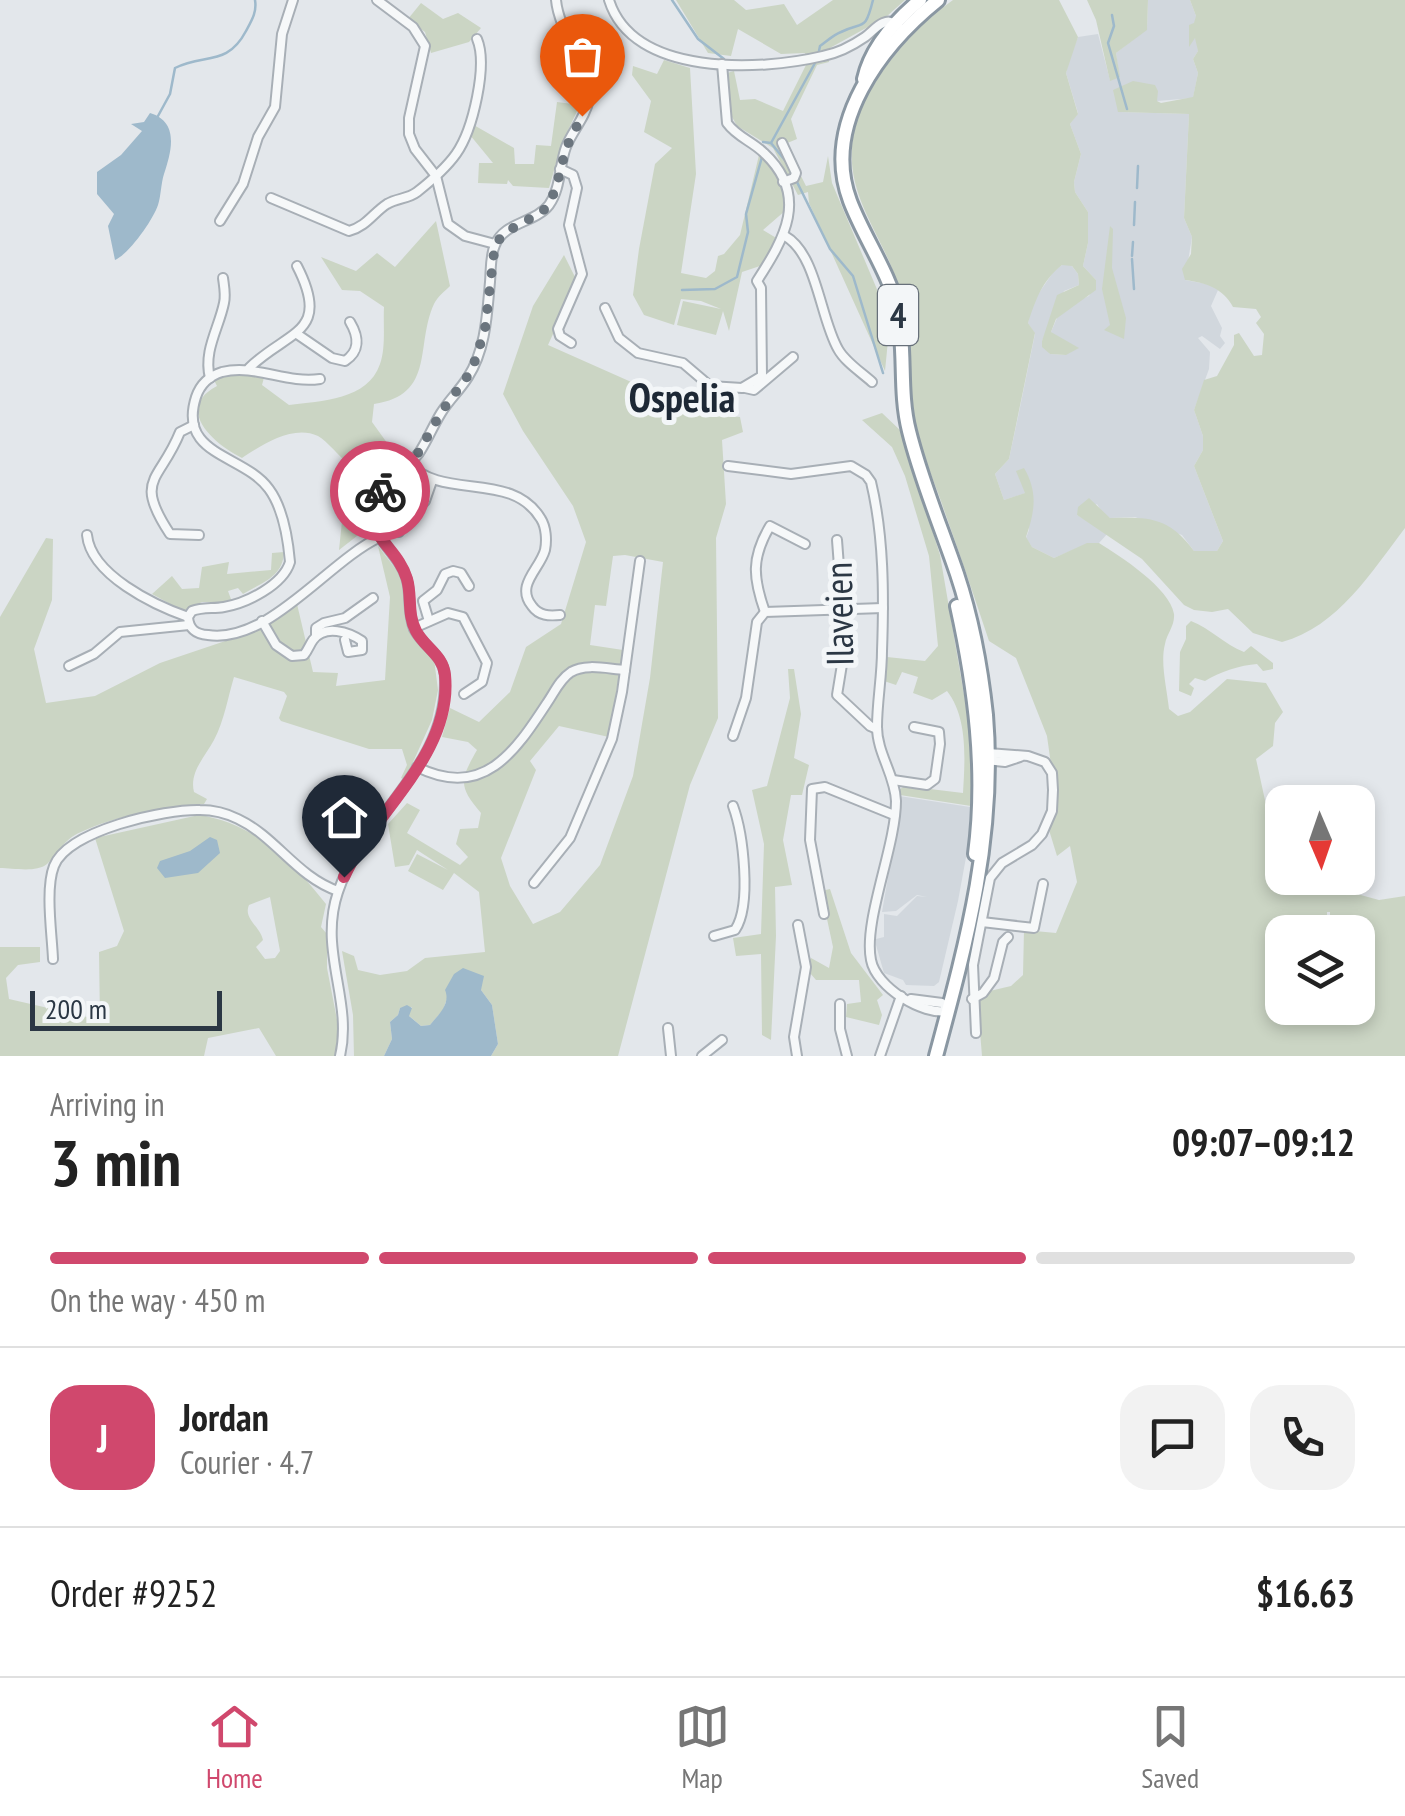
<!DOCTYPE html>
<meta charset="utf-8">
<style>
body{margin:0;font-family:"PT Sans Narrow",sans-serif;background:#f2f2f2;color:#222;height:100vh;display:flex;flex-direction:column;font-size:38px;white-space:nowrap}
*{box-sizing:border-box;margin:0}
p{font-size:32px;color:#767676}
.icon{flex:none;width:55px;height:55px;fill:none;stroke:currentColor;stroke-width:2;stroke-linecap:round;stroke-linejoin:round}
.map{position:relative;height:1056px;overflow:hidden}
.panel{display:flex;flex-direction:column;background:#fff;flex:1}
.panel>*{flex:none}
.needle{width:65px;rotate:178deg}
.tools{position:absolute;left:1265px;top:785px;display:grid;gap:20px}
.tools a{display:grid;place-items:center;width:110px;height:110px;border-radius:20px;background:#fff;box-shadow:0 5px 15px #0003;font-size:50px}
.scale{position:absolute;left:30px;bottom:25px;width:192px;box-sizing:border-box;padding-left:10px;border:5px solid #2b3744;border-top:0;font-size:28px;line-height:35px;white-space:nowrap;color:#2b3744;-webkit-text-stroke:8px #f3f6f8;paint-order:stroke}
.pin{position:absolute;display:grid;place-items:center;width:85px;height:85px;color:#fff;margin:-102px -42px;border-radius:50% 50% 50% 0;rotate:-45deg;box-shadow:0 0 10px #0007}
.pin .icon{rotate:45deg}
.courier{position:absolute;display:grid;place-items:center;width:100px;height:100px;margin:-50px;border:8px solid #d0486d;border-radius:50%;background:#fff;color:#222;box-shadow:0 2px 12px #0007}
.overview em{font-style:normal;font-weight:800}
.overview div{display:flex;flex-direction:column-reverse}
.overview{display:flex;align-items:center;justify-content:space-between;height:170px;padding:0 50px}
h1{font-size:65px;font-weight:800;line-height:75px}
.bar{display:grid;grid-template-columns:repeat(4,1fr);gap:15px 10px;align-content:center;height:120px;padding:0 50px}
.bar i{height:12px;border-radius:8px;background:#e0e0e0}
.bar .selected{background:#d0486d}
.bar p{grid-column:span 4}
.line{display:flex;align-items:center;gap:25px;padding:0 50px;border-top:2px solid #e0e0e0}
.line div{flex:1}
.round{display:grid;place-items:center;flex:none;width:105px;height:105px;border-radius:30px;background:#f2f2f2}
.menu{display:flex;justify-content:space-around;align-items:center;height:140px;border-top:2px solid #e0e0e0;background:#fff;font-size:28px;color:#767676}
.menu a{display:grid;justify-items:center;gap:5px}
.menu .selected{color:#d0486d}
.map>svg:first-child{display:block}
.built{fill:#d1d7dd}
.green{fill:#cbd5c4;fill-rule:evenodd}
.water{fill:#9eb9cb}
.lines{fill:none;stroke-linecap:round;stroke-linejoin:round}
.stream{stroke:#9eb9cb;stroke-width:2.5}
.minor-casing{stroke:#a8afb6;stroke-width:12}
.trunk-casing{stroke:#8a97a2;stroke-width:18}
.minor{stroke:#f6f8f9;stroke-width:8}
.trunk{stroke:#fff;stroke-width:12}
.done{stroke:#6b757e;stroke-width:10;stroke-dasharray:0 18}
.route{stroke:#d0486d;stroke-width:12}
.labels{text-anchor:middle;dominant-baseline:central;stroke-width:10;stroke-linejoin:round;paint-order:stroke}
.shield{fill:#f3f6f8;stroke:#67707a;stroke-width:2.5}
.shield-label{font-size:35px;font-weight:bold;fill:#2b3744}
.street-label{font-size:38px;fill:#2b3744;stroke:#f3f6f8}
.neighbourhood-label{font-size:40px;font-weight:bold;fill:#1d2835;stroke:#f3f6f8}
</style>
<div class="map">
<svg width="1405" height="1056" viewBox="0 0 1405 1056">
<rect width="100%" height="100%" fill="#e3e7eb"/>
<g class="built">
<polygon points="1148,0 1190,0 1196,16 1198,51 1193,59 1198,73 1193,98 1157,101 1119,112 1189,114 1184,218 1192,237 1185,280 1212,285 1218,290 1211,306 1222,328 1220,336 1225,343 1220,349 1202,336 1198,338 1210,352 1209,369 1194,410 1203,436 1203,450 1194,466 1223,541 1217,551 1194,551 1182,535 1135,517 1110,518 1103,514 1097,504 1077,515 1108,533 1099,543 1087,544 1054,558 1032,547 1026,538 1029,530 1026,493 1004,500 995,474 1009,459 1018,417 1035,334 1028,323 1032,303 1054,271 1062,265 1071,265 1078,274 1079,285 1064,291 1042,341 1050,354 1066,355 1051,332 1057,318 1077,301 1089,296 1096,280 1083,266 1088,243 1088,212 1075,192 1074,182 1081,154 1070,124 1078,113 1066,73 1069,59 1078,37 1098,34 1110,80 1119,76 1116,53 1147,29"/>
<polygon points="899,796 970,807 969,841 958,901 939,982 934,986 906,985 903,980 884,973 876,945 876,939 884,937 884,914 897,916 917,896 927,897 917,895 896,911 882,912 899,814"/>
</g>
<g class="green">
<polygon points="676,0 734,0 746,10 784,4 797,25 833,0 905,0 886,17 828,49 829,62 817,65 791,119 797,139 785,144 806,186 823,182 828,156 832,183 890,320 885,371 809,203 808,192 798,195 773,148 737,126 732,117 727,73 734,71 740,100 755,99 783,111 807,63 805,53 781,54 738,29 731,56 708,53"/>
<path d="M953,0H1059L1078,37L1066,73L1078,114L1070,124L1081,154L1074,182L1075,192L1088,212V243L1083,266L1096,280V290L1056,319L1051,332L1079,348L1066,355L1050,354L1042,347V341L1057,295L1079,285L1078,274L1072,266L1062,265C1042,281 1036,299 1028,323L1035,333L1009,459L995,474L1004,500L1025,493L1016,471L1024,468C1038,492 1035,511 1026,537L1032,547L1054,558L1087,543H1099C1120,556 1170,588 1174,614C1175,626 1167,633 1165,644C1160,663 1167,689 1169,709L1178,716L1190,712L1227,679L1266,683L1283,712L1275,723L1273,746L1256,759L1282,878H1298L1379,900L1405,896V1056H982L977,994L1011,986L1023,975L1024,930L1056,933L1077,882L1070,846L1057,856L1049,830L1054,786L1047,736L1016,658L989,641C974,595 958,550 942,504C934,481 923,456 917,432C905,383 912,330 897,282C882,235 848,198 852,147C856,92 910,30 953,0ZM1327,912H1330V932H1358V1008H1282V932H1327Z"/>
<polygon points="1087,0 1148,0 1147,30 1116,53 1120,77 1110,81 1096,20"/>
<path d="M1190,0H1405V528C1372,571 1338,627 1282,642L1253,633L1228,609L1212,612L1194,610L1184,605L1142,559L1077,515L1078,507L1089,498L1110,518C1150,517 1169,517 1194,551H1217L1223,541L1194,466L1203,450V436L1194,410L1204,380L1217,376L1234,345V335L1239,333L1254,356L1262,355L1264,334L1256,323L1261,317L1256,309L1233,307C1223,288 1206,283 1185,280L1182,269L1191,254L1192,237L1184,218L1189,114L1118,112L1113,90L1133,81L1155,85L1158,91L1157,101L1161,103L1193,97L1198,73L1193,59L1198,51L1195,38L1189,47V25L1194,23L1196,16Z"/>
<polygon points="421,3 443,19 458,13 481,28 469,42 431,53 425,32 408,19"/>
<path d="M664,60L690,68L696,174L681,273L706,278L715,271L718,256L724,254L740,235L759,155C775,172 786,186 786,210L763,230L778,239L760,266L742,272L729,331L723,311L716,335L677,325L683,301L721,309L701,301L681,299L674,325L644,315L633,295L639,249L655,164L672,148L644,132L651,101L632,75L633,66L657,74Z"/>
<polygon points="557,102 580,105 562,143 549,188 513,186 508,180 507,184 478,183 479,163 493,163 470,135 472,124 514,148 515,164 534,164 536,145 551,146"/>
<path d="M436,221L450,286C445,291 437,297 434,304C415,345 436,395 374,404L372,422L398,458L365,496L366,529L339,550L348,464C339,456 328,442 318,436C293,424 262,445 242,458C215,445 173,409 217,386L212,376L246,370L265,374L262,385L289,405C321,401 368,400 380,364C386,347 383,324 384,307L360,291L342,290L321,257L356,271L377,253L395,267Z"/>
<polygon points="1110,226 1113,229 1112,268 1126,318 1124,339 1104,330 1110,325 1102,289"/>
<path d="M564,255L577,281L548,345L701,413L740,417L743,432L722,440L726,504L716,538L718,718L690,785L618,1056H491L498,1044L492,1005L481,990L448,996L443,1010L430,1025L421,1026L408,1015L412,1007L400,1008L398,1015L390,1022L392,1039L384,1056H354L353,1015L342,951L354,956L358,970L380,975L407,971L425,958L485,952L479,892L454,873L443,890L408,871L417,854L448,870L417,850L409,865L395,867L388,824L407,803L420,810L407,833L460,865L468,857L456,844L460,829L478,828L481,813C458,786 460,780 477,750L468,742L442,737L450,708L479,722L510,692L526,647L561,624L586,542L573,506L523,431L503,394L533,306ZM625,555L663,562L650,678L633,776L600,865L560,912L533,924L510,886L501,858L536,770L530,761L559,726L609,737L623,650L590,645L595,605L606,606L613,556Z"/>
<path d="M882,413L902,432L940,555L973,747L971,806L900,795V789L905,786L963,793C965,759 968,718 947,691L932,700L913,693L918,677L902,672L896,685L884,681L887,657L925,661L938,646L929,556L905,476L892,447L862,420Z"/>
<path d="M46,538L53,539L52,600L34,649L46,703L95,696L160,663L246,634L297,604L313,672L338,673L336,686L385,680L390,597L378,546L401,576L408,626L434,659L438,690L432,720L405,780L401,778L407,765L402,749H369L281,721L279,718L287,696L284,692L234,677C228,697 224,721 214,740C205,757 189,772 194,792L207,799L204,804C164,807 118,815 81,832C62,840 59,854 47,864C36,873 13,868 0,868V617Z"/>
<path d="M284,552C283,577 263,582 243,594L238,588L228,591L232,602H202L183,611L152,594L172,576L182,589L199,588L202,567L229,562L227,574L271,570L272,553Z"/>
<path d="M1191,621C1211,629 1224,644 1244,652L1251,646L1273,663V669L1263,671L1257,664C1241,665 1219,672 1205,681L1195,678L1189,684L1194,688L1191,696L1179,691L1180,652L1186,639V626Z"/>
<polygon points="788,669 794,669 801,714 794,758 809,765 802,795 791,795 783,840 792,885 775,887 776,936 771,1040 762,1035 761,954 736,956 733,938 761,934 764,844 752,790 767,786 790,698"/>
<path d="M199,815C254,823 293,862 326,904L321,927L327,934V968L339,1030L336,1056H276L259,1028L208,1038L204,1056H0V947H40V962L18,965L6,978L9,999L100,1020L99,952L117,946L124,931L95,838ZM270,897L280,951L275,958L265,959L256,947L263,940C260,926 243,919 249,905Z"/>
<polygon points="830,889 851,953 883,995 877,1000 882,1015 879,1025 846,1017 847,1004 861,1002 859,980 816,980 805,967 811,958 829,968 833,947 821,891"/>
</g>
<g class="water">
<path d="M150,113C179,122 172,150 164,174C161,183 161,196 158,205C153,220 129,254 115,260L108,226L114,214L97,194V172L121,155L142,131L131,124L144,122Z"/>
<polygon points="210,837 217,840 220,853 198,873 165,878 157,868 160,861 190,851"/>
<path d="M463,968L484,976L481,990L492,1005L498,1044L491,1056H384L392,1039L390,1022L398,1015L400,1008L407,1005L412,1008L409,1016L421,1026L430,1025C438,1015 451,1004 445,990L454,974Z"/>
</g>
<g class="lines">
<g class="stream">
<polyline points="672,0 698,39 724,59"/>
<polyline points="1112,15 1114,26 1108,43 1127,109"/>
<path d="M819,51L820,46C826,42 833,35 841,32C864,21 865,32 873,0"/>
<path d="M158,116L170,94L175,68C204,53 227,67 246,31C252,20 257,12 255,0"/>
<polyline points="763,142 771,143 815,63"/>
<polyline points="771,143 788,164"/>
<polyline points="796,180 830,249 853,276 883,373"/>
<polyline points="1137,188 1138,166"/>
<polyline points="1134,225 1135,202"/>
<polyline points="1132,256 1133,242"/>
<polyline points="1132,259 1134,289"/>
<polyline points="682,290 715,289 737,277 748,232 746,214 762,157"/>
</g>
<defs>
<g id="minor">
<polyline points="377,0 413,27 425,46 409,118 409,134 415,149 436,176 448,224 465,236 495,244"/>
<path d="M609,0C633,77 760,71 823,56C838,53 852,46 865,37C871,33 876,26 883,23C890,20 891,22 898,26"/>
<polyline points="782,143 796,173 794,178 783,182"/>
<polyline points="560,169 573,175 577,188 569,225 582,274 558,329 560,336 571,343"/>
<path d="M271,198L349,231C367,226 373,213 387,204C397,198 408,199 417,192C431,181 446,168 456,154C473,130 488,65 477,39"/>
<polyline points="220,221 243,184 258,137 275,107 282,34 293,0"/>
<path d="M785,236C817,254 820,318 838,349C845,362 861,372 872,382"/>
<path d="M605,308L619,338L638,353L683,363L710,386L742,388L762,376L761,288L757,281C784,239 810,196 764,153C752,141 737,137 727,123L722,64"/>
<path d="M297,334L332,358L345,361C360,351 359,337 350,322"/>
<path d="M249,368C288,330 332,334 297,266"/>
<path d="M210,378C203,351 219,328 224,303C226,295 224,286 223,278"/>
<path d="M320,379C286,384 256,364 222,372C209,376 200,385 196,397C177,456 244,454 269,489C283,508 288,539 290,562C283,585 247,603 224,607C213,609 203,607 192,611L188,617C189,629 195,634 208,635C269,644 328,561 380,537"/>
<polyline points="745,388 754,390 793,357"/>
<path d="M194,425L180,432C160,482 133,478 170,534L199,535"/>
<path d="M408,463C443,501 512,470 541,519C546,527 547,540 545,550C540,569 515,585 532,606C539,616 549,616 560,615"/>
<path d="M728,466L791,474L851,466L866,475L871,482C884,536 884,596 882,651C882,676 877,702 877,727C877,753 895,775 896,801C896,846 863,921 871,960C876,987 923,1016 948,1011"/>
<polyline points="399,532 399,525 425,501 432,481"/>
<path d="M87,535C91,575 154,605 188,617"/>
<polyline points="837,540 845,646 837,695 870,726 877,729"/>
<path d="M765,612C753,578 751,558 770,526L805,544"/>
<path d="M262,621L276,645L292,656L304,655C308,650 310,644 313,640C325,624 349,632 362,641V650L348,652L345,640"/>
<polyline points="429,621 423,601 437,590 445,574 453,571 461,573 469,586"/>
<polyline points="414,628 448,613 463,617 487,663 482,682 464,694"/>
<polyline points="316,636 316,628 324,623 345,618 373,598"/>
<polyline points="69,666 94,654 120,632 189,625"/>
<polyline points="733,736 746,698 757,622 765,612 883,608"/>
<polyline points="986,760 1005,762 1020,757"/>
<path d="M417,767C483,800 515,752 547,703C554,693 560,679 571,672C586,663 608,669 625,670"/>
<polyline points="893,780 927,785 935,779 940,744 939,732 914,727"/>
<polyline points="534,883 570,838 612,739 622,692 640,561"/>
<polyline points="824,914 810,840 812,789 825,787 894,815"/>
<polyline points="982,922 1034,928 1043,884"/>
<path d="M714,936L735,930C752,905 743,833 733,806"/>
<path d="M53,959C52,934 45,889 54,866C68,830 165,809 200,810C213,810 226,813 238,819C276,837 297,877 338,891"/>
<polyline points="911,999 942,1003 948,1010"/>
<polyline points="972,999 983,993 994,978 1003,942 1008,937"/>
<polyline points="840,1004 840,1029 847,1056"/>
<polyline points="668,1028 671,1056"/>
<polyline points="976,1033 973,965 990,878 1002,863 1032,845 1042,834 1052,811 1053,790 1052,773 1045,762 1028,756 988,753"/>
<path d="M340,1056C353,1000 318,951 338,892C363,816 447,768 445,679C445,655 424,648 414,629C406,610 413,588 403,570C392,548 365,531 374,503C381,481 405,471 419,453C427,441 433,426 441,413C449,400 460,390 468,377C486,349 487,314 490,282C491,270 490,256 495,245C504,222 535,223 549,205C561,188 559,166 566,147C572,131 586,117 589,99C593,72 559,34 556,0"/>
<polyline points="702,1056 722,1040"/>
<polyline points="797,1056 794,1037 806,967 798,925"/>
<polyline points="880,1056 901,996"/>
</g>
<g id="trunk">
<path d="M864,79C871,47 895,21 920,0"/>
<path d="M957,606C975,688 986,771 975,854"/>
<path d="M936,1056C967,941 996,835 986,715C981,668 972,619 957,574C941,527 921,480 909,431C899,392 906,351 898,311C889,272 864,238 850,201C821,124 881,46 938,0"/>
</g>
</defs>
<use href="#minor" class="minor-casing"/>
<use href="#trunk" class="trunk-casing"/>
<use href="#minor" class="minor"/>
<use href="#trunk" class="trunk"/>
</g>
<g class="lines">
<polyline class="done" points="380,491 418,453 442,411 472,370 485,329 495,244 506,232 542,212 549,204 556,188 566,148 582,116"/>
<path class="route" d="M344,877C373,812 453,755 445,675C443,655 425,648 416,631C407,614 412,596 407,579C397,544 356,533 380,491"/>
</g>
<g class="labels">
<rect class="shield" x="878" y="285" width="40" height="60" rx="8"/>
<g class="shield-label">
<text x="898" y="315">4</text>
</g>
<g class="street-label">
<text transform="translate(838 614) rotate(-91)">Ilaveien</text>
</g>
<g class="neighbourhood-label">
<text x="682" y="397">Ospelia</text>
</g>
</g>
</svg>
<div class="tools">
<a><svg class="needle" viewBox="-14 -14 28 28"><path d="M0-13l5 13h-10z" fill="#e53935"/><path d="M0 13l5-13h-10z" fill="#767676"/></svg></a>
<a><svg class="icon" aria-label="layers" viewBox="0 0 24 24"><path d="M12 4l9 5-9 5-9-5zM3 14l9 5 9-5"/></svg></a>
</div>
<div class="scale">200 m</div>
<div class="pin" style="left:582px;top:116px;background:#ea580c"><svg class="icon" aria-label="bag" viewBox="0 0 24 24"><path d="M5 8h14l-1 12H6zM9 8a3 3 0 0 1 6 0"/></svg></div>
<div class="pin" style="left:344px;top:877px;background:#1f2937"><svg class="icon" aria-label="home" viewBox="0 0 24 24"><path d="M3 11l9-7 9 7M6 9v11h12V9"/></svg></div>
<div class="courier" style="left:380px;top:491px"><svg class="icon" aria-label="bike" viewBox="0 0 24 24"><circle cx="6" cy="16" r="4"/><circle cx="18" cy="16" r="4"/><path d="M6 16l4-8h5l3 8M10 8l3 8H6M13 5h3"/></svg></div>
</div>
<section class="panel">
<div class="overview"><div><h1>3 min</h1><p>Arriving in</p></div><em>09:07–09:12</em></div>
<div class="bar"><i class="selected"></i><i class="selected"></i><i class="selected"></i><i></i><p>On the way · 450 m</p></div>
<div class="line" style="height:180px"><b class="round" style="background:#d0486d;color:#fff">J</b><div><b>Jordan</b><p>Courier · 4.7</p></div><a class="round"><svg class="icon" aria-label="chat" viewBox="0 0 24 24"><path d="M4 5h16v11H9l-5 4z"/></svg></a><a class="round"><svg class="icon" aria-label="phone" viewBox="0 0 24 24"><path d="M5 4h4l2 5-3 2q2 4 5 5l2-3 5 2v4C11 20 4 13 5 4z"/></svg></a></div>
<div class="line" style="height:130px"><div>Order #9252</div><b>$16.63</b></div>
</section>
<nav class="menu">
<a class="selected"><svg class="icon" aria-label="home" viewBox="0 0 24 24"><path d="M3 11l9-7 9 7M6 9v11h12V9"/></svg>Home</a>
<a><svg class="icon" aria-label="map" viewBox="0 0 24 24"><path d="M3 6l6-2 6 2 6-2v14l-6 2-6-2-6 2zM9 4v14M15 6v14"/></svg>Map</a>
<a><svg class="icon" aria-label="saved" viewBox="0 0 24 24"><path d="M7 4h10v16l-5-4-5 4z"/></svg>Saved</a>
</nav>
